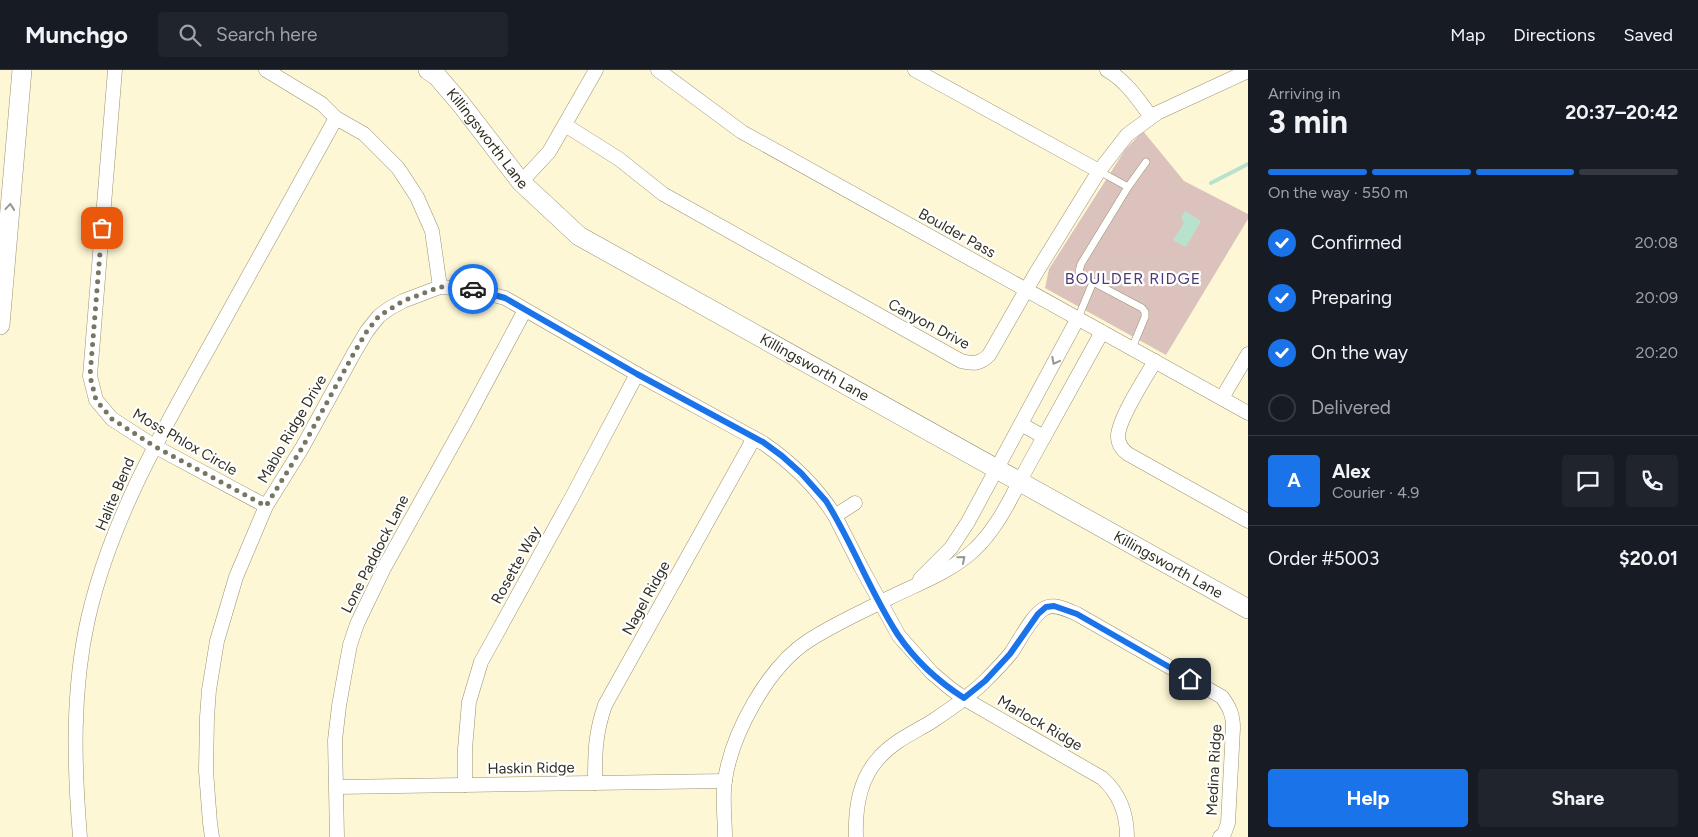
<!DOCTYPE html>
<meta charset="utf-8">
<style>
body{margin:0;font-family:Figtree,sans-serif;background:#20242c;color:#f1f3f6;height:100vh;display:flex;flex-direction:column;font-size:19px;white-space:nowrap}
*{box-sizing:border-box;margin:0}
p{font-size:16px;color:#9ea1a6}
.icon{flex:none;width:28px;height:28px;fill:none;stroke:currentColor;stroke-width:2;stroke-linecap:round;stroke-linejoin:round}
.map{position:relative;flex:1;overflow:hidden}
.panel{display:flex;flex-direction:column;background:#171b24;width:450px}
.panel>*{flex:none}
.pin{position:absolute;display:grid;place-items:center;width:42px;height:42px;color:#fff;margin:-21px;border-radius:10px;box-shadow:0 2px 8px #0006}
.courier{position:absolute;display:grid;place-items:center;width:50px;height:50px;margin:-25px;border:4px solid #1a73e8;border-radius:50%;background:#fff;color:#222;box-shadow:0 1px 6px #0007}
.summary em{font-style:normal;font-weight:700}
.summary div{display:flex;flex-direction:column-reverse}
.summary{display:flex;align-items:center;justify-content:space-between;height:85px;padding:0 20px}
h1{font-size:32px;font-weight:700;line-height:38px}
.bar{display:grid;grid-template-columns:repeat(4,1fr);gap:8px 5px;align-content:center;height:60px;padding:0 20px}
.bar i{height:6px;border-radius:4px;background:#363941}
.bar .current{background:#1a73e8}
.bar p{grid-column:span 4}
.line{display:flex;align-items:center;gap:12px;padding:0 20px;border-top:1px solid #363941}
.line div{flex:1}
.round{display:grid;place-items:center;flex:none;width:52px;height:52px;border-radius:5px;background:#20242c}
ol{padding:0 20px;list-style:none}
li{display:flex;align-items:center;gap:15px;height:55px}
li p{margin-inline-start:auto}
li .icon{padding:5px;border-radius:50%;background:#1a73e8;color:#fff;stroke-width:4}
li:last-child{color:#9ea1a6}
li i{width:28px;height:28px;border:2px solid #363941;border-radius:50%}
.primary-button{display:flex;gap:10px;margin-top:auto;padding:10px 20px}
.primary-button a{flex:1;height:58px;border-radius:5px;background:#1a73e8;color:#fff;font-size:20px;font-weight:700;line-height:58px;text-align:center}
.primary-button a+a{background:#20242c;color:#f1f3f6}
header{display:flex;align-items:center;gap:30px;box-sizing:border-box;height:70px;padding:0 25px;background:#171b24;border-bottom:1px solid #363941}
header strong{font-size:24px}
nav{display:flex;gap:28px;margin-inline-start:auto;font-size:18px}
.search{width:350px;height:45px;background:#20242c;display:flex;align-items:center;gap:12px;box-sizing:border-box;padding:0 18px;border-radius:5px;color:#9ea1a6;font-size:19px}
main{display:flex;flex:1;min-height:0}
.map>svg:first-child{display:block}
.green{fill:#dcc2bc}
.water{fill:#b9e2ce}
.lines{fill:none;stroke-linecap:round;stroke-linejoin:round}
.stream{stroke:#b9e2ce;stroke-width:4}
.lane-casing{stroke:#989272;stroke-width:8}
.street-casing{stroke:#989272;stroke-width:15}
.secondary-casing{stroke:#989272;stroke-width:20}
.lane{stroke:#fff;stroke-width:7}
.street{stroke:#fff;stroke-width:14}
.secondary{stroke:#fff;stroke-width:19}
.oneway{stroke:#989790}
.done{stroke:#787561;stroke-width:5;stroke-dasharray:0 9}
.route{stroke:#1a73e8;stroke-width:6}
.labels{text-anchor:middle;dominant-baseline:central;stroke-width:4.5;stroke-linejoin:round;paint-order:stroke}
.street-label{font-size:15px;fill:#312f22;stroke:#fff}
.neighbourhood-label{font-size:16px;letter-spacing:1px;fill:#4e3a77;stroke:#fff}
</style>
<header>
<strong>Munchgo</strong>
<div class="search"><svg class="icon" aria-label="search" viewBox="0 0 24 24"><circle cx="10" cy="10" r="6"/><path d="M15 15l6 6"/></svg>Search here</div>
<nav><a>Map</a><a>Directions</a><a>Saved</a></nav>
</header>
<main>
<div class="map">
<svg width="1248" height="767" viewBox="0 0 1248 767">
<rect width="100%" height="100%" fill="#fdf7d5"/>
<polygon class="green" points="1143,61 1184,111 1248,144 1248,149 1166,285 1045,218 1049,199 1125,80"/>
<polygon class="water" points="1185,141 1201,151 1186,177 1173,170 1184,153 1181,148"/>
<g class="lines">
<polyline class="stream" points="1211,113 1248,94"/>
<defs>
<g id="lane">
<polyline points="1128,117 1146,92"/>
<polyline points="1093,212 1142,238 1145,242 1145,247 1132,278"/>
<polyline points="1078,248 1093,212 1083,206 1079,201 1081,194 1128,117 1099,101"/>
</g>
<g id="street">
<polyline points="115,0 90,306 96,330 112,349 154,376 266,436"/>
<polyline points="266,0 322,34 336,48 364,64 398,98 417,127 432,161 440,217"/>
<polyline points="658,0 742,62 1248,343"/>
<polyline points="915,0 1099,101"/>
<path d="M1107,0C1126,11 1138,29 1151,47"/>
<path d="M565,55L619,89L663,124L961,291C973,294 980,294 989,285L1036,203L1099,101L1127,65L1157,43L1248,1"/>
<polyline points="521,112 549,82 596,0"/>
<path d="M1155,291C1145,308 1123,342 1119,360C1116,370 1120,378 1128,384L1248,451"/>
<polyline points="1222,328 1248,284"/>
<polyline points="1021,354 1044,367"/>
<polyline points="835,446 855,433"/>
<polyline points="920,509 951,478 968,452 1078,248"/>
<path d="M595,713C595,683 595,664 605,635L754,368"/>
<polyline points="465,715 465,679 469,632 481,592 572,427 637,304"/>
<polyline points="337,717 725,711"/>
<path d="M80,767C74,695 72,620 88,549C110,452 159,367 207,281C250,203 293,126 336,48"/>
<path d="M212,767L210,753L206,701L207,647L209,620L217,571L236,507L266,436L302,378L354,283L367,261L379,246L390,238L403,231L440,217L471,219L505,228L637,304L763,373C792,393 816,416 835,446L861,497L899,566L932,603L951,619L970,632L1102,708C1119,723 1127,743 1127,767"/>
<polyline points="337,767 335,670 339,636 345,602 350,575 357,554 384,498 464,354 525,240"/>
<path d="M725,767C725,749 722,728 725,710C732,663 768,597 808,571C834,554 862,542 889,528C919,513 949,503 974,480C999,457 1013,423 1029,394C1053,350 1078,306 1102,262"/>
<path d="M856,767C855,740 859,710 878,689C892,672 913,663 931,652C949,640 969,627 985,611C994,602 1003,593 1011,583C1020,570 1032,545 1045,538C1055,533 1068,540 1077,544L1222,627C1230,638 1233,645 1233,658L1228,753L1224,764L1220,767"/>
</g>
<g id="secondary">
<path id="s1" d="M428,0L437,6L461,34L521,112L579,166L1248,539"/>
<polyline points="0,255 22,0"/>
</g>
</defs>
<use href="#lane" class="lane-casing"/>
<use href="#street" class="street-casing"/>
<use href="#secondary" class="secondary-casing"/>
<use href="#lane" class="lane"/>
<use href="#street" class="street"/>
<use href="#secondary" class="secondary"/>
</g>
<defs><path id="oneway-chevron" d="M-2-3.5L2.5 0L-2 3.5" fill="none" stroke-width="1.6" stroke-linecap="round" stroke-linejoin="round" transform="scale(1.25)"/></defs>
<g class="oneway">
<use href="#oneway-chevron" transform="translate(10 137) rotate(-85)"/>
<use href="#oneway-chevron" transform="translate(1055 291) rotate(118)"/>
<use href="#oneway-chevron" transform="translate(962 489) rotate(-40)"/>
</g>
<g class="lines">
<polyline class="done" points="102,158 90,306 96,330 112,349 154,376 266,436 302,378 354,283 367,261 379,246 403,231 440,217 473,219"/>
<path class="route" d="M473,219L505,228L637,304L763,372L782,386L801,403L826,431C853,474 870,522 898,565C915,590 939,612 964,628L985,611L1010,584L1038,544L1046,537L1054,536L1077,544L1190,609"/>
</g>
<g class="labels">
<g class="street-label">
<text stroke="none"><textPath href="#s1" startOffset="91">Killingsworth Lane</textPath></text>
<text transform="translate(957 163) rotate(29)">Boulder Pass</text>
<text transform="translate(929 254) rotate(28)">Canyon Drive</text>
<text stroke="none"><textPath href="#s1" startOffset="495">Killingsworth Lane</textPath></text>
<text transform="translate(292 359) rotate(-60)">Mablo Ridge Drive</text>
<text transform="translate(185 372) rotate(30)">Moss Phlox Circle</text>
<text transform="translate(115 424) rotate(-67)">Halite Bend</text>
<text transform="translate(375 484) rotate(-63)">Lone Paddock Lane</text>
<text transform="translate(516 495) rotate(-61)">Rosette Way</text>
<text stroke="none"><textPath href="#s1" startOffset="900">Killingsworth Lane</textPath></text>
<text transform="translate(646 528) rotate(-61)">Nagel Ridge</text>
<text transform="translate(1040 653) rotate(30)">Marlock Ridge</text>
<text transform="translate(531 698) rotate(-1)">Haskin Ridge</text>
<text transform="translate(1214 700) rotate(-87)">Medina Ridge</text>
</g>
<g class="neighbourhood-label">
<text x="1133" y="208">BOULDER RIDGE</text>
</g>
</g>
</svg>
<div class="pin" style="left:102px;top:158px;background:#ea580c"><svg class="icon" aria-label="bag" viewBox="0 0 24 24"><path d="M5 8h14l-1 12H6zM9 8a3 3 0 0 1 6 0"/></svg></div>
<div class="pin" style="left:1190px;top:609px;background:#1f2937"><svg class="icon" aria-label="home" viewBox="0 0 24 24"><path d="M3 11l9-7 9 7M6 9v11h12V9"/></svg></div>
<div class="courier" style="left:473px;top:219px"><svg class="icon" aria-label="car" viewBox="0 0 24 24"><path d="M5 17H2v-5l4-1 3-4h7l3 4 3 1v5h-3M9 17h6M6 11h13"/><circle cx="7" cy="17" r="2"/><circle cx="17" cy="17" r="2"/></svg></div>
</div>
<section class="panel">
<div class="summary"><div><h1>3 min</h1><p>Arriving in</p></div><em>20:37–20:42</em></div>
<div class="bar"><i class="current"></i><i class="current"></i><i class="current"></i><i></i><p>On the way · 550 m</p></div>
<ol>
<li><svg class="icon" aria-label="check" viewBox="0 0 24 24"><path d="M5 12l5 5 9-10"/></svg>Confirmed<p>20:08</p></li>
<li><svg class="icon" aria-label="check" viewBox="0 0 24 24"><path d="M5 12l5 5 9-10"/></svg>Preparing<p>20:09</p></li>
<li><svg class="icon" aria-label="check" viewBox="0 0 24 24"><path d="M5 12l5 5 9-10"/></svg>On the way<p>20:20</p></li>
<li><i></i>Delivered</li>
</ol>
<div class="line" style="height:90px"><b class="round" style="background:#1a73e8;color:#fff">A</b><div><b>Alex</b><p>Courier · 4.9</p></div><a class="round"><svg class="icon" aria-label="chat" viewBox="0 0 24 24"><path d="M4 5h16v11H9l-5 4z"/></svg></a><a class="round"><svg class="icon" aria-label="phone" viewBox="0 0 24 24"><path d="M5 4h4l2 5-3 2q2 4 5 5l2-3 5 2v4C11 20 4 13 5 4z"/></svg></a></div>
<div class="line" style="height:65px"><div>Order #5003</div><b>$20.01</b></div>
<div class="primary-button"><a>Help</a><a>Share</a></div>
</section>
</main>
